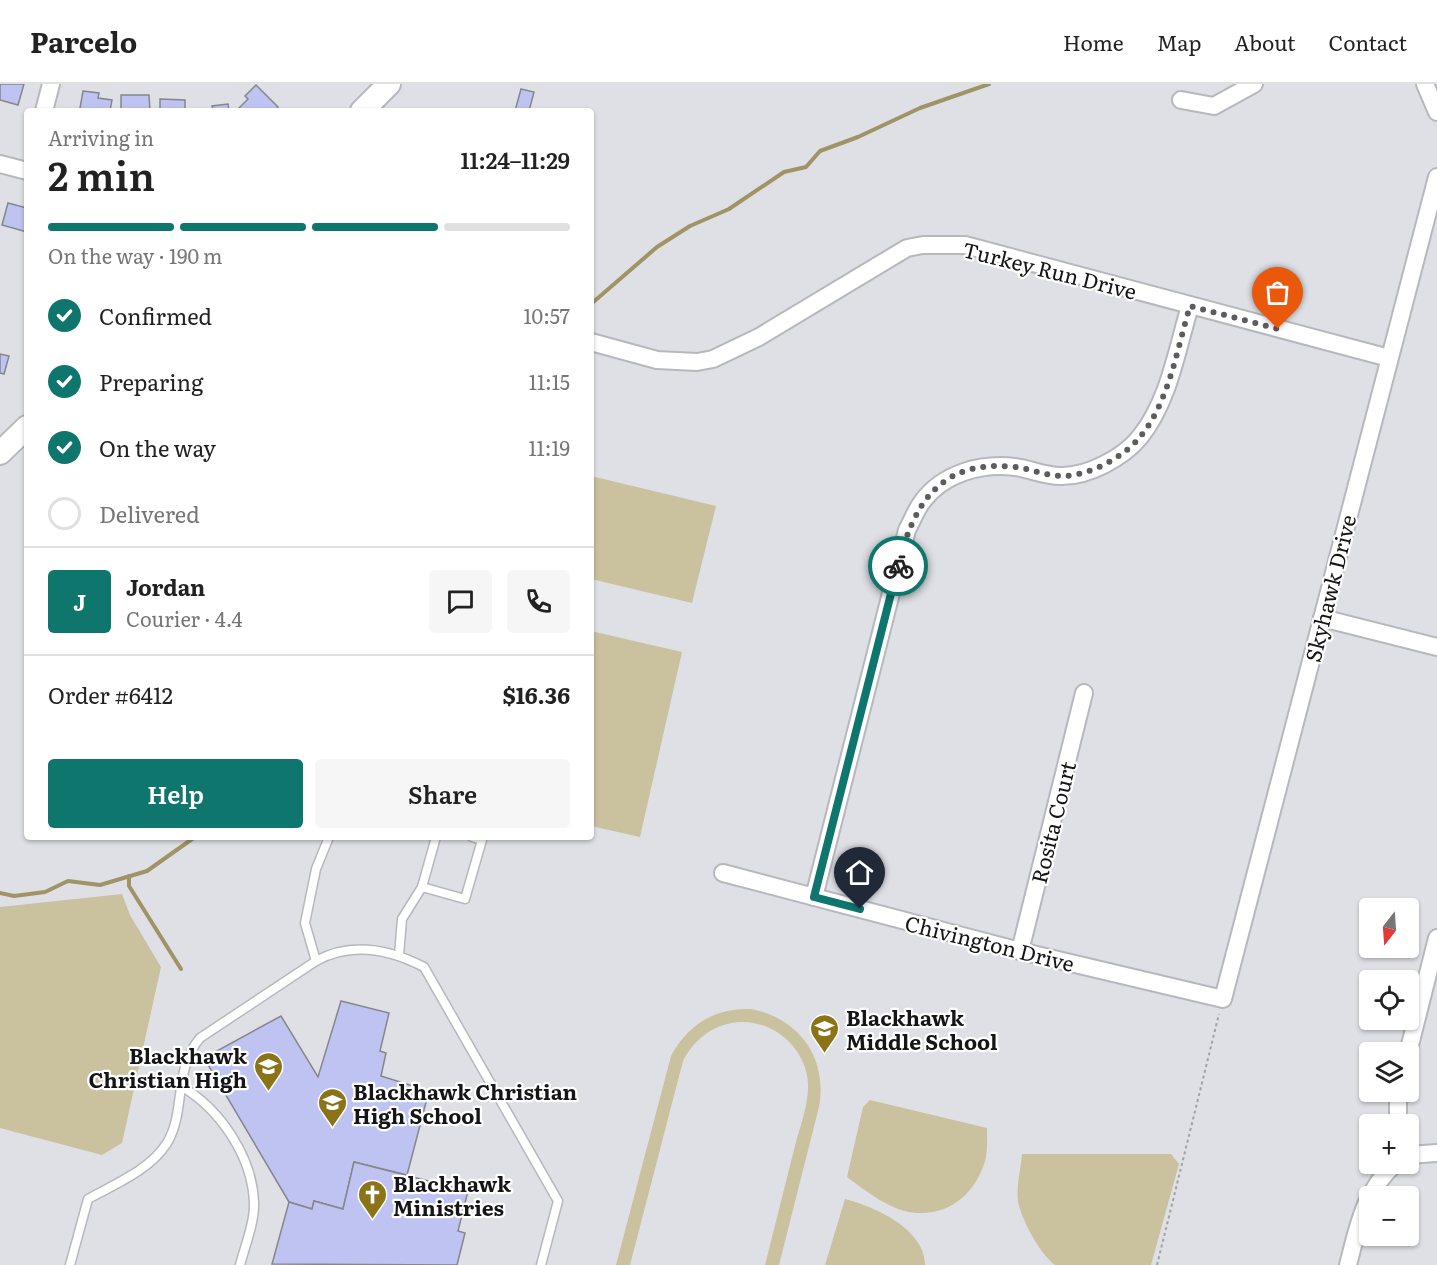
<!DOCTYPE html>
<meta charset="utf-8">
<style>
body{margin:0;font-family:Literata,serif;background:#f6f6f6;color:#222;height:100vh;display:flex;flex-direction:column;font-size:22px;white-space:nowrap}
*{box-sizing:border-box;margin:0}
p{font-size:20px;color:#767676}
.icon{flex:none;width:33px;height:33px;fill:none;stroke:currentColor;stroke-width:2;stroke-linecap:round;stroke-linejoin:round}
.map{position:relative;flex:1;overflow:hidden}
.panel{position:absolute;left:24px;top:24px;width:570px;height:732px;display:flex;flex-direction:column;background:#fff;border-radius:6px;box-shadow:0 2px 4px #0004}
.panel>*{flex:none}
.needle{width:39px;rotate:197deg}
.tools{position:absolute;left:1359px;top:814px;display:grid;gap:12px}
.tools a{display:grid;place-items:center;width:60px;height:60px;border-radius:6px;background:#fff;box-shadow:0 2px 4px #0004;font-size:30px}
.pin{position:absolute;display:grid;place-items:center;width:51px;height:51px;color:#fff;margin:-62px -26px;border-radius:50% 50% 50% 0;rotate:-45deg;box-shadow:0 0 6px #0007}
.pin .icon{rotate:45deg}
.courier{position:absolute;display:grid;place-items:center;width:60px;height:60px;margin:-30px;border:4px solid #0f766e;border-radius:50%;background:#fff;color:#222;box-shadow:0 2px 8px #0007}
.headline em{font-style:normal;font-weight:600}
.headline div{display:flex;flex-direction:column-reverse}
.headline{display:flex;align-items:center;justify-content:space-between;height:102px;padding:0 24px}
h1{font-size:39px;font-weight:600;line-height:45px}
.bar{display:grid;grid-template-columns:repeat(4,1fr);gap:9px 6px;align-content:center;height:72px;padding:0 24px}
.bar i{height:8px;border-radius:4px;background:#e0e0e0}
.bar .selected{background:#0f766e}
.bar p{grid-column:span 4}
.line{display:flex;align-items:center;gap:15px;padding:0 24px;border-top:2px solid #e0e0e0}
.line div{flex:1}
.round{display:grid;place-items:center;flex:none;width:63px;height:63px;border-radius:6px;background:#f6f6f6}
ol{padding:0 24px;list-style:none}
li{display:flex;align-items:center;gap:18px;height:66px}
li p{margin-inline-start:auto}
li .icon{padding:6px;border-radius:50%;background:#0f766e;color:#fff;stroke-width:4}
li:last-child{color:#767676}
li i{width:33px;height:33px;border:3px solid #e0e0e0;border-radius:50%}
.primary-button{display:flex;gap:12px;margin-top:auto;padding:12px 24px}
.primary-button a{flex:1;height:69px;border-radius:6px;background:#0f766e;color:#fff;font-size:24px;font-weight:600;line-height:69px;text-align:center}
.primary-button a+a{background:#f6f6f6;color:#222}
header{display:flex;align-items:center;gap:36px;box-sizing:border-box;height:84px;padding:0 30px;background:#fff;border-bottom:2px solid #e0e0e0}
header strong{font-size:28px}
nav{display:flex;gap:33px;margin-inline-start:auto;font-size:21px}
.map>svg:first-child{display:block}
.green{fill:#cac19f}
.lines{fill:none;stroke-linecap:round;stroke-linejoin:round}
.stream{stroke:#a09466;stroke-width:4}
.building{fill:#bec3f1;stroke:#86878b;stroke-width:1.5}
.service-casing{stroke:#b7b8bd;stroke-width:11}
.minor-casing{stroke:#b7b8bd;stroke-width:20}
.secondary-casing{stroke:#b7b8bd;stroke-width:26}
.path{stroke:#a1a2a6;stroke-width:2;stroke-dasharray:3 3;stroke-linecap:butt}
.service{stroke:#fff;stroke-width:8}
.minor{stroke:#fff;stroke-width:16}
.secondary{stroke:#fff;stroke-width:22}
.done{stroke:#5c5c5f;stroke-width:6;stroke-dasharray:0 10.8}
.route{stroke:#0f766e;stroke-width:8}
.labels{text-anchor:middle;dominant-baseline:central;stroke-width:4.5;stroke-linejoin:round;paint-order:stroke}
.street-label{font-size:21px;fill:#151517;stroke:#fff}
.poi-label{font-size:21px;font-weight:bold;fill:#151517;stroke:#fff;text-anchor:start}
</style>
<header>
<strong>Parcelo</strong>
<nav><a>Home</a><a>Map</a><a>About</a><a>Contact</a></nav>
</header>
<div class="map">
<svg width="1437" height="1181" viewBox="0 0 1437 1181">
<rect width="100%" height="100%" fill="#dfe0e5"/>
<g class="green">
<polygon points="591,392 716,422 692,519 591,495"/>
<polygon points="591,547 682,568 640,753 591,742"/>
<polygon points="122,810 130,831 161,883 122,1059 102,1071 0,1044 0,823"/>
<path d="M751,925C799,934 828,974 819,1023L779,1181H765C775,1141 785,1101 795,1062C800,1042 809,1020 808,999C806,965 775,937 741,938C715,939 695,954 683,977L630,1181H616L671,972C688,940 715,924 751,925Z"/>
<path d="M870,1016L987,1044C987,1054 988,1067 985,1077C976,1108 951,1131 917,1129C892,1128 866,1107 847,1093L863,1023Z"/>
<path d="M1022,1070H1171L1179,1080L1151,1181H1055C1040,1170 1021,1135 1018,1117C1016,1103 1021,1084 1022,1070Z"/>
<path d="M845,1115C875,1123 924,1144 925,1181H825Z"/>
</g>
<g class="lines">
<g class="stream">
<polyline points="591,220 657,163 690,142 729,125 784,88 806,83 820,67 858,53 920,24 989,0"/>
<polyline points="129,792 129,802 181,885"/>
<polyline points="0,809 14,812 45,808 68,797 100,801 147,787 195,753"/>
</g>
</g>
<g class="building">
<polygon points="0,0 24,0 18,21 0,16"/>
<polygon points="256,1 278,23 274,27 238,25 248,15 245,12"/>
<polygon points="521,5 534,8 529,27 515,27"/>
<polygon points="83,7 99,9 98,14 112,16 110,27 84,27 80,24"/>
<polygon points="121,11 149,11 150,27 121,27"/>
<polygon points="160,15 185,16 185,27 160,27"/>
<polygon points="228,20 229,27 207,27 213,26 212,22"/>
<polygon points="8,119 27,124 27,148 2,141"/>
<polygon points="0,270 9,272 4,290 0,289"/>
<polygon points="341,917 389,929 380,967 386,969 381,992 429,1007 407,1091 354,1078 343,1125 314,1117 312,1125 289,1118 204,974 281,932 318,993"/>
<polygon points="354,1078 468,1107 458,1147 465,1149 457,1181 272,1180 289,1118 312,1125 314,1117 343,1125"/>
</g>
<g class="lines">
<defs>
<g id="service">
<polyline points="422,803 465,815 482,756 472,753"/>
<polyline points="399,871 402,835 422,803 436,753"/>
<polyline points="316,877 305,839 316,785 329,753"/>
<path d="M181,1002C220,1025 252,1072 254,1118C255,1137 245,1162 240,1181"/>
<path d="M70,1181L88,1115C115,1100 150,1086 167,1059C186,1028 173,986 200,954L316,877C352,857 389,865 424,883L558,1117L541,1181"/>
</g>
<g id="minor">
<polyline points="1425,0 1437,28"/>
<polyline points="1181,16 1214,22 1254,0"/>
<polyline points="44,27 51,0"/>
<polyline points="0,80 27,87"/>
<polyline points="591,258 657,276 697,278 713,275 759,253 907,164 923,161 965,161 1389,274"/>
<polyline points="1322,534 1437,563"/>
<polyline points="723,789 1020,867 1223,915 1437,93"/>
<path d="M814,813L907,446C912,437 916,426 922,418C943,389 981,379 1015,383C1030,385 1045,392 1060,392C1087,393 1123,374 1140,353C1169,317 1177,265 1190,222"/>
<polyline points="1020,867 1084,609"/>
<polyline points="1408,969 1437,854"/>
<polyline points="1398,1008 1398,1041"/>
<polyline points="1408,1071 1437,1069"/>
<path d="M1348,1181C1358,1143 1364,1107 1395,1080"/>
</g>
<g id="secondary">
<polyline points="362,27 389,0"/>
<polyline points="0,369 27,343"/>
</g>
</defs>
<use href="#service" class="service-casing"/>
<use href="#minor" class="minor-casing"/>
<use href="#secondary" class="secondary-casing"/>
<polyline class="path" points="1157,1181 1219,930"/>
<use href="#service" class="service"/>
<use href="#minor" class="minor"/>
<use href="#secondary" class="secondary"/>
</g>
<g class="lines">
<path class="done" d="M898,482C914,418 941,375 1015,383C1030,385 1045,391 1060,392C1087,393 1123,374 1140,353C1169,318 1177,265 1190,222L1278,245"/>
<polyline class="route" points="860,825 814,813 898,482"/>
</g>
<defs>
<symbol id="school-pin" viewBox="-11 -11 22 30"><path d="M0 17L-7.5 6A9.5 9.5 0 1 1 7.5 6Z" fill="#8a7417" stroke="#fff"/><path d="M0-5L7-2L0 1L-7-2ZM-4 1L0 2.5L4 1V4Q0 6-4 4Z" fill="#fff"/></symbol>
<symbol id="church-pin" viewBox="-11 -11 22 30"><path d="M0 17L-7.5 6A9.5 9.5 0 1 1 7.5 6Z" fill="#8a7417" stroke="#fff"/><path d="M-1.2-6h2.4v3.5h3.3v2.4h-3.3V6h-2.4V-.1h-3.3v-2.4h3.3Z" fill="#fff"/></symbol>
</defs>
<g fill-rule="evenodd">
<use href="#school-pin" x="808" y="928" width="33" height="45"/>
<use href="#school-pin" x="252" y="966" width="33" height="45"/>
<use href="#school-pin" x="316" y="1002" width="33" height="45"/>
<use href="#church-pin" x="356" y="1094" width="33" height="45"/>
</g>
<g class="labels">
<g class="street-label">
<text transform="translate(1050 185) rotate(14)">Turkey Run Drive</text>
<text transform="translate(1329 504) rotate(-76)">Skyhawk Drive</text>
<text transform="translate(1052 738) rotate(-76)">Rosita Court</text>
<text transform="translate(990 858) rotate(14)">Chivington Drive</text>
</g>
<g class="poi-label">
<text x="846" y="932">Blackhawk<tspan x="846" dy="24">Middle School</tspan></text>
<text x="247" y="970" text-anchor="end">Blackhawk<tspan x="247" dy="24">Christian High</tspan></text>
<text x="353" y="1006">Blackhawk Christian<tspan x="353" dy="24">High School</tspan></text>
<text x="393" y="1098">Blackhawk<tspan x="393" dy="24">Ministries</tspan></text>
</g>
</g>
</svg>
<div class="tools">
<a><svg class="needle" viewBox="-14 -14 28 28"><path d="M0-13l5 13h-10z" fill="#e53935"/><path d="M0 13l5-13h-10z" fill="#767676"/></svg></a>
<a><svg class="icon" aria-label="locate" viewBox="0 0 24 24"><circle cx="12" cy="12" r="6"/><path d="M12 2v4M12 18v4M2 12h4M18 12h4"/></svg></a>
<a><svg class="icon" aria-label="layers" viewBox="0 0 24 24"><path d="M12 4l9 5-9 5-9-5zM3 14l9 5 9-5"/></svg></a>
<a>+</a>
<a>−</a>
</div>
<div class="pin" style="left:1278px;top:245px;background:#ea580c"><svg class="icon" aria-label="bag" viewBox="0 0 24 24"><path d="M5 8h14l-1 12H6zM9 8a3 3 0 0 1 6 0"/></svg></div>
<div class="pin" style="left:860px;top:825px;background:#1f2937"><svg class="icon" aria-label="home" viewBox="0 0 24 24"><path d="M3 11l9-7 9 7M6 9v11h12V9"/></svg></div>
<div class="courier" style="left:898px;top:482px"><svg class="icon" aria-label="bike" viewBox="0 0 24 24"><circle cx="6" cy="16" r="4"/><circle cx="18" cy="16" r="4"/><path d="M6 16l4-8h5l3 8M10 8l3 8H6M13 5h3"/></svg></div>
<section class="panel">
<div class="headline"><div><h1>2 min</h1><p>Arriving in</p></div><em>11:24–11:29</em></div>
<div class="bar"><i class="selected"></i><i class="selected"></i><i class="selected"></i><i></i><p>On the way · 190 m</p></div>
<ol>
<li><svg class="icon" aria-label="check" viewBox="0 0 24 24"><path d="M5 12l5 5 9-10"/></svg>Confirmed<p>10:57</p></li>
<li><svg class="icon" aria-label="check" viewBox="0 0 24 24"><path d="M5 12l5 5 9-10"/></svg>Preparing<p>11:15</p></li>
<li><svg class="icon" aria-label="check" viewBox="0 0 24 24"><path d="M5 12l5 5 9-10"/></svg>On the way<p>11:19</p></li>
<li><i></i>Delivered</li>
</ol>
<div class="line" style="height:108px"><b class="round" style="background:#0f766e;color:#fff">J</b><div><b>Jordan</b><p>Courier · 4.4</p></div><a class="round"><svg class="icon" aria-label="chat" viewBox="0 0 24 24"><path d="M4 5h16v11H9l-5 4z"/></svg></a><a class="round"><svg class="icon" aria-label="phone" viewBox="0 0 24 24"><path d="M5 4h4l2 5-3 2q2 4 5 5l2-3 5 2v4C11 20 4 13 5 4z"/></svg></a></div>
<div class="line" style="height:78px"><div>Order #6412</div><b>$16.36</b></div>
<div class="primary-button"><a>Help</a><a>Share</a></div>
</section>
</div>
